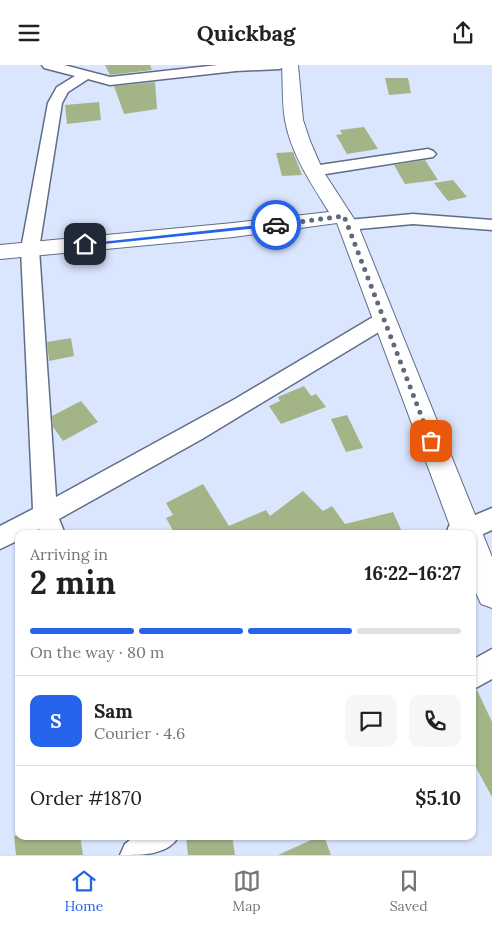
<!DOCTYPE html>
<meta charset="utf-8">
<style>
body{margin:0;font-family:Lora,serif;background:#f6f6f6;color:#222;height:100vh;display:flex;flex-direction:column;font-size:19px;white-space:nowrap}
*{box-sizing:border-box;margin:0}
p{font-size:16px;color:#767676}
.icon{flex:none;width:28px;height:28px;fill:none;stroke:currentColor;stroke-width:2;stroke-linecap:round;stroke-linejoin:round}
.map{position:relative;flex:1;overflow:hidden}
.side{position:absolute;left:15px;top:465px;width:461px;height:310px;display:flex;flex-direction:column;background:#fff;border-radius:10px;box-shadow:0 1px 4px #0004}
.side>*{flex:none}
.pin{position:absolute;display:grid;place-items:center;width:42px;height:42px;color:#fff;margin:-21px;border-radius:10px;box-shadow:0 2px 8px #0006}
.courier{position:absolute;display:grid;place-items:center;width:50px;height:50px;margin:-25px;border:4px solid #2563eb;border-radius:50%;background:#fff;color:#222;box-shadow:0 1px 6px #0007}
.head em{font-style:normal;font-weight:700}
.head div{display:flex;flex-direction:column-reverse}
.head{display:flex;align-items:center;justify-content:space-between;height:85px;padding:0 15px}
h1{font-size:32px;font-weight:700;line-height:38px}
.bar{display:grid;grid-template-columns:repeat(4,1fr);gap:8px 5px;align-content:center;height:60px;padding:0 15px}
.bar i{height:6px;border-radius:4px;background:#e0e0e0}
.bar .selected{background:#2563eb}
.bar p{grid-column:span 4}
.line{display:flex;align-items:center;gap:12px;padding:0 15px;border-top:1px solid #e0e0e0}
.line div{flex:1}
.round{display:grid;place-items:center;flex:none;width:52px;height:52px;border-radius:10px;background:#f6f6f6}
header{display:flex;justify-content:space-between;align-items:center;height:65px;padding:0 15px;background:#fff;font-size:22px;font-weight:700}
.tabs{display:flex;justify-content:space-around;align-items:center;height:70px;border-top:1px solid #e0e0e0;background:#fff;font-size:14px;color:#767676}
.tabs a{display:grid;justify-items:center;gap:2px}
.tabs .selected{color:#2563eb}
.map>svg:first-child{display:block}
.building{fill:#a3b487}
.lines{fill:none;stroke-linecap:round;stroke-linejoin:round}
.street-casing{stroke:#606d86;stroke-width:3}
.secondary-casing{stroke:#606d86;stroke-width:2}
.street{fill:#fff;fill-rule:evenodd}
.secondary{fill:#fff;fill-rule:evenodd}
.route{fill:#2563eb}
.done{stroke:#626979;stroke-width:5;stroke-dasharray:0 9}
</style>
<header><svg class="icon" aria-label="menu" viewBox="0 0 24 24"><path d="M4 6h16M4 12h16M4 18h16"/></svg>Quickbag<svg class="icon" aria-label="share" viewBox="0 0 24 24"><path d="M12 15V3M7 8l5-5 5 5M5 13v7h14v-7"/></svg></header>
<div class="map">
<svg width="492" height="790" viewBox="0 0 492 790">
<rect width="100%" height="100%" fill="#dae6fe"/>
<g class="building">
<polygon points="105,0 150,0 152,5 110,10"/>
<polygon points="385,13 408,13 411,28 389,30"/>
<polygon points="155,17 157,44 124,49 114,21"/>
<polygon points="99,37 101,55 67,59 65,40"/>
<polygon points="364,62 378,84 347,89 336,70 342,69 340,65"/>
<polygon points="293,87 302,110 282,111 276,88"/>
<polygon points="425,95 438,115 405,119 394,100"/>
<polygon points="453,115 467,132 448,136 434,118"/>
<polygon points="71,273 74,291 49,296 47,277"/>
<polygon points="304,321 311,331 316,329 326,342 281,359 269,341 280,336 278,332"/>
<polygon points="81,336 98,357 63,376 53,362 52,351"/>
<polygon points="347,350 363,383 346,387 331,354"/>
<polygon points="203,419 229,461 266,445 270,451 303,426 323,446 332,441 345,459 393,447 403,469 175,469 166,453 173,450 166,438"/>
<polygon points="477,625 492,657 492,732 472,695 472,627"/>
<polygon points="14,771 80,771 83,790 16,790"/>
<polygon points="186,771 232,771 235,790 188,790"/>
<polygon points="320,771 324,771 331,790 278,790"/>
</g>
<g class="lines">
<defs>
<g id="street">
<polygon points="42,0 64,0 110,12 218,0 287,0 280,4 236,6 110,20 88,14 68,27 62,38 39,184 56,432 235,334 378,249 385,247 392,249 395,254 392,259 202,374 59,454 65,469 41,469 39,464 31,469 19,469 19,475 0,484 0,461 33,444 21,184 48,38 57,22 75,11 44,3"/>
<polygon points="428,84 433,86 436,89 433,92 313,111 305,106 313,101"/>
<polygon points="413,149 492,155 492,165 413,159 348,165 342,164 340,160 342,156 348,155"/>
<polygon points="492,443 492,465 472,474 472,469 446,469 449,461"/>
<polygon points="492,584 492,614 472,625 472,595"/>
<path d="M135,771H179C168,790 144,790 120,790L125,779Z"/>
</g>
<path id="secondary" d="M282,0H298L303,55L310,76L323,106L358,160L492,492V543L481,539L472,519V469H453L337,158L233,172L0,194V180L233,158L329,147C311,118 291,89 285,55C282,37 283,18 282,0Z"/>
</defs>
<use href="#street" class="street-casing"/>
<use href="#secondary" class="secondary-casing"/>
<use href="#street" class="street"/>
<use href="#secondary" class="secondary"/>
</g>
<polygon class="route" points="276,158 278,161 85,181 82,179"/>
<g class="lines">
<polyline class="done" points="276,160 344,151 431,376"/>
</g>
</svg>
<div class="pin" style="left:431px;top:376px;background:#ea580c"><svg class="icon" aria-label="bag" viewBox="0 0 24 24"><path d="M5 8h14l-1 12H6zM9 8a3 3 0 0 1 6 0"/></svg></div>
<div class="pin" style="left:85px;top:179px;background:#1f2937"><svg class="icon" aria-label="home" viewBox="0 0 24 24"><path d="M3 11l9-7 9 7M6 9v11h12V9"/></svg></div>
<div class="courier" style="left:276px;top:160px"><svg class="icon" aria-label="car" viewBox="0 0 24 24"><path d="M5 17H2v-5l4-1 3-4h7l3 4 3 1v5h-3M9 17h6M6 11h13"/><circle cx="7" cy="17" r="2"/><circle cx="17" cy="17" r="2"/></svg></div>
<section class="side">
<div class="head"><div><h1>2 min</h1><p>Arriving in</p></div><em>16:22–16:27</em></div>
<div class="bar"><i class="selected"></i><i class="selected"></i><i class="selected"></i><i></i><p>On the way · 80 m</p></div>
<div class="line" style="height:90px"><b class="round" style="background:#2563eb;color:#fff">S</b><div><b>Sam</b><p>Courier · 4.6</p></div><a class="round"><svg class="icon" aria-label="chat" viewBox="0 0 24 24"><path d="M4 5h16v11H9l-5 4z"/></svg></a><a class="round"><svg class="icon" aria-label="phone" viewBox="0 0 24 24"><path d="M5 4h4l2 5-3 2q2 4 5 5l2-3 5 2v4C11 20 4 13 5 4z"/></svg></a></div>
<div class="line" style="height:65px"><div>Order #1870</div><b>$5.10</b></div>
</section>
</div>
<nav class="tabs">
<a class="selected"><svg class="icon" aria-label="home" viewBox="0 0 24 24"><path d="M3 11l9-7 9 7M6 9v11h12V9"/></svg>Home</a>
<a><svg class="icon" aria-label="map" viewBox="0 0 24 24"><path d="M3 6l6-2 6 2 6-2v14l-6 2-6-2-6 2zM9 4v14M15 6v14"/></svg>Map</a>
<a><svg class="icon" aria-label="saved" viewBox="0 0 24 24"><path d="M7 4h10v16l-5-4-5 4z"/></svg>Saved</a>
</nav>
